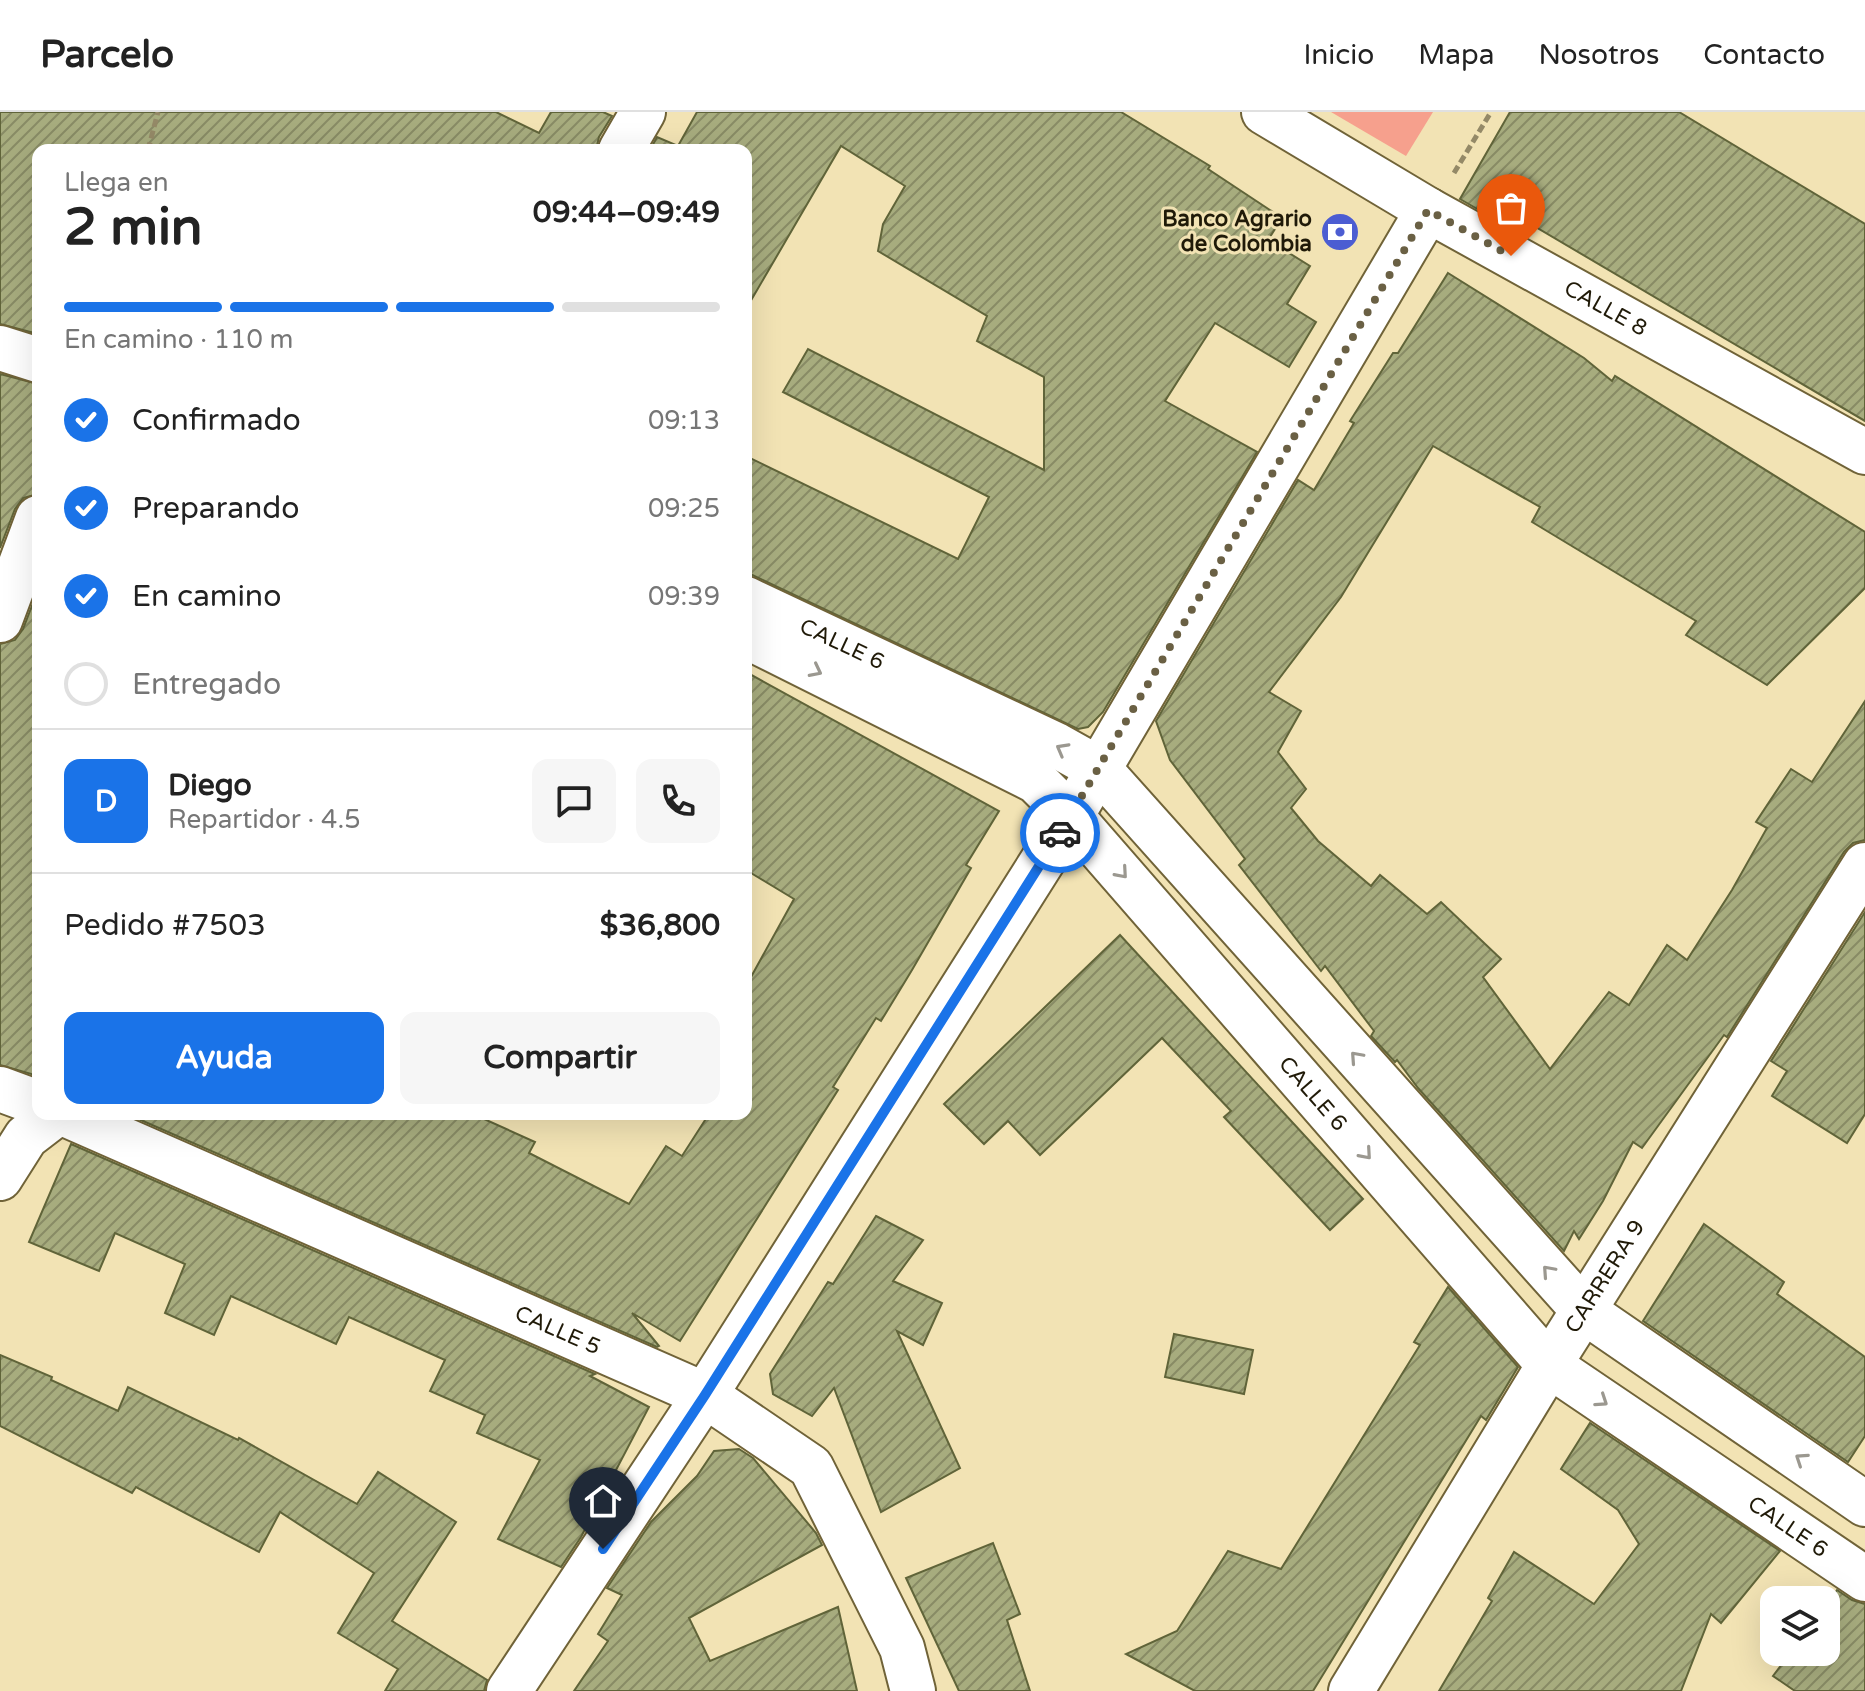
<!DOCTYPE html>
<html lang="es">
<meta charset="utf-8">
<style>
body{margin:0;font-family:"Varela Round",sans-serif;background:#f6f6f6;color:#222;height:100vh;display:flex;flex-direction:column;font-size:30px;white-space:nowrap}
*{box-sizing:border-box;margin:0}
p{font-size:26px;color:#767676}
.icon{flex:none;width:44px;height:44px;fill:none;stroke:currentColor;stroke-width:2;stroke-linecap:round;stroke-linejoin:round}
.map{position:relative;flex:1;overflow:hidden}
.side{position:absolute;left:32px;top:32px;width:720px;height:976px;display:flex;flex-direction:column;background:#fff;border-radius:16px;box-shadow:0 8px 32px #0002}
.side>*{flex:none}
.fabs{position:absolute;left:1760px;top:1474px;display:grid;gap:16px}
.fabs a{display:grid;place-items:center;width:80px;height:80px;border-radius:16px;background:#fff;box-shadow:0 8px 32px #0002;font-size:40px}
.pin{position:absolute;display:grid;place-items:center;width:68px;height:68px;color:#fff;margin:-82px -34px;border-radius:50% 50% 50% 0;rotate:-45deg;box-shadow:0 0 8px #0007}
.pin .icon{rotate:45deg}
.courier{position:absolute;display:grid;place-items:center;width:80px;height:80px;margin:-40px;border:6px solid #1a73e8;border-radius:50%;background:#fff;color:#222;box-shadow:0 2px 10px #0007}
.summary em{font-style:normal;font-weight:700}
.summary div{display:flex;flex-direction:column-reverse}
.summary{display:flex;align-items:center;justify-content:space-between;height:136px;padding:0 32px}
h1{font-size:52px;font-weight:700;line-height:60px}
.bar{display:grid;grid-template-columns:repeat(4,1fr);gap:12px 8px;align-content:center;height:96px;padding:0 32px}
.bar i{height:10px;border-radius:6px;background:#e0e0e0}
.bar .on{background:#1a73e8}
.bar p{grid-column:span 4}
.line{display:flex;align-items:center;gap:20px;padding:0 32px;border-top:2px solid #e0e0e0}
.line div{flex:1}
.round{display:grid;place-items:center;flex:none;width:84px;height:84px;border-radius:16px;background:#f6f6f6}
ol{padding:0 32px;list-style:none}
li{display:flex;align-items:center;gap:24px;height:88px}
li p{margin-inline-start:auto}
li .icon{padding:8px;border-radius:50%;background:#1a73e8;color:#fff;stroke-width:4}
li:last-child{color:#767676}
li i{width:44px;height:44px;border:4px solid #e0e0e0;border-radius:50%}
.primary-button{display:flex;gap:16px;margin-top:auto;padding:16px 32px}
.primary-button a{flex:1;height:92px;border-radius:16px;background:#1a73e8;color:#fff;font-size:32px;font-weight:700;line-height:92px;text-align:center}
.primary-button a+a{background:#f6f6f6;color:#222}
header{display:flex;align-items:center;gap:48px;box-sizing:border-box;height:112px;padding:0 40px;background:#fff;border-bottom:2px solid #e0e0e0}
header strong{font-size:38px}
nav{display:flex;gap:44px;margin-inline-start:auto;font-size:28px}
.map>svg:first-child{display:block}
.park{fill:#f6a08d}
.building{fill:url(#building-hatch);stroke:#606439;stroke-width:2}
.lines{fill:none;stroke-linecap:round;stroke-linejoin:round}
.minor-casing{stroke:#706338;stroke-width:48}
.tertiary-casing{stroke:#706338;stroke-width:48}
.path{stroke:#948967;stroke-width:5;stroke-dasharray:8 4;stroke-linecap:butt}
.minor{stroke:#fff;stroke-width:44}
.tertiary{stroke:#fff;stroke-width:44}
.oneway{stroke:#9b9890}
.done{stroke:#6a6044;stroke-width:8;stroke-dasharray:0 14.4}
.route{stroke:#1a73e8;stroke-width:10}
.labels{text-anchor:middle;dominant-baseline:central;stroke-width:6;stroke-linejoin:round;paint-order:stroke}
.poi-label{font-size:22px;font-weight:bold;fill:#201a08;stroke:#f2e3b4;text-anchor:end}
.street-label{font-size:22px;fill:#201a08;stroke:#f2e3b4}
</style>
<header>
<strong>Parcelo</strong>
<nav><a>Inicio</a><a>Mapa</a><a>Nosotros</a><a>Contacto</a></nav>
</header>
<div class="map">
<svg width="1865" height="1579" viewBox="0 0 1865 1579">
<defs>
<pattern id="building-hatch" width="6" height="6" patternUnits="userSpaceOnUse" patternTransform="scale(2)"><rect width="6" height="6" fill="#a7ac7e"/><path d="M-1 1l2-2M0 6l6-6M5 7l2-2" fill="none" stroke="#888b65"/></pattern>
</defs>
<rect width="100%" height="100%" fill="#f2e3b4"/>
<polygon class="park" points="1331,0 1433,0 1406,44"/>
<g class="building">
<polygon points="0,0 496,0 539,21 551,0 603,0 612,4 599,25 596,38 38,38 38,222 0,212"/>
<polygon points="697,0 1121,0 1210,54 1208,57 1282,106 1268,128 1310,154 1287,192 1316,210 1289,255 1215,211 1165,289 1257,340 1103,600 1088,615 1078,617 746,460 746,344 958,447 989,385 783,280 808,237 1044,358 1044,265 977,229 987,204 878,139 883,112 905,74 841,34 746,197 746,38 650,38 657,25 678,34"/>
<polygon points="1510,0 1679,0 1865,112 1865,309 1500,94 1493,106 1460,87"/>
<polygon points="1448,161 1584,246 1612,269 1615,264 1865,420 1865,476 1767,573 1686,523 1696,509 1532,410 1540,395 1433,334 1341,485 1269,580 1301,599 1278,640 1306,677 1291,696 1318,729 1371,774 1380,763 1427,802 1441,790 1501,847 1483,865 1550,957 1609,880 1629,893 1667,833 1687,848 1732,778 1767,716 1756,710 1791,657 1812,670 1865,589 1865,728 1853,731 1844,740 1727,925 1724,923 1642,1036 1633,1030 1603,1089 1579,1127 1574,1119 1564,1139 1418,976 1397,948 1395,950 1371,924 1374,919 1325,854 1321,859 1239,753 1245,747 1170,648 1156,609 1298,368 1314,378 1354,311 1350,309 1393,241 1398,241"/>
<polygon points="0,262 38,272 38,382 23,386 15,397 0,436"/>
<polygon points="38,478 38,964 0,953 0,532 15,528 23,517"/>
<polygon points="746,560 999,699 966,753 971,756 912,858 881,909 876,906 833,975 838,978 680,1229 632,1201 659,1234 657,1235 127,1002 473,1002 535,1030 529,1041 629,1092 666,1034 682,1044 709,1002 746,1002 746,874 794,787 746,758"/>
<polygon points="1865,800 1865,1002 1847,1031 1772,984 1787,959 1771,949"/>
<polygon points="1120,823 1363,1087 1330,1118 1224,1005 1231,999 1162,926 1040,1043 1008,1009 984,1032 944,992"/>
<polygon points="71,1032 595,1262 590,1264 649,1295 581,1425 561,1455 498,1427 540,1348 477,1321 485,1303 430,1279 445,1248 349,1205 336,1232 231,1184 214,1223 165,1201 185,1152 115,1121 99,1159 29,1130"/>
<polygon points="876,1104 923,1128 893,1169 942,1191 923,1233 897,1219 960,1356 881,1400 834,1276 812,1304 773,1282 770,1262 828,1170 833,1172"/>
<polygon points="1704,1112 1784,1170 1777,1182 1865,1245 1865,1324 1848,1350 1643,1209"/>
<polygon points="1448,1175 1518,1255 1486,1308 1481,1304 1313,1579 1195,1579 1126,1542 1177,1519 1228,1439 1281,1457 1420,1233 1414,1230"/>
<polygon points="1174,1222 1253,1238 1244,1282 1165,1265"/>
<polygon points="0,1243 52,1265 51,1268 118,1299 128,1275 238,1328 239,1326 357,1392 378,1360 456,1410 392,1509 487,1568 484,1579 385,1579 398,1557 338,1521 374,1461 280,1400 259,1440 136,1375 132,1381 0,1314"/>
<polygon points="1590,1311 1780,1439 1721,1511 1711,1502 1681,1579 1439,1579 1492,1489 1488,1486 1514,1440 1594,1492 1639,1432 1618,1398 1561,1357"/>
<polygon points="739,1337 753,1346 816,1421 822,1433 689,1506 710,1549 838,1495 857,1579 574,1579 608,1529 598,1522 622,1483 607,1476 651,1410 697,1364 714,1339"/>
<polygon points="993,1431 1020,1502 1007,1508 1030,1579 959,1579 906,1466"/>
<polygon points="1837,1478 1852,1488 1865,1492 1865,1579 1795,1579 1773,1564 1791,1540 1826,1540 1826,1493"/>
</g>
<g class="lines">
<defs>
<g id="minor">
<path id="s1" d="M1264,0L1428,98L1865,340"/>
<polyline points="621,38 643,0"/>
<polyline points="0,508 38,406"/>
<polyline points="0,977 38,991"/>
<path id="s2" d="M65,1002L705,1283L811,1355L902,1536L913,1579"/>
<polyline points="0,1066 26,1025 56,1002"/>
<polyline points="509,1579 705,1283 1071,704 1428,98"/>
<path id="s3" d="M1351,1579L1549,1253L1865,753"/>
</g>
<g id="tertiary">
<polyline points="0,236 38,248"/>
<path id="s4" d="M746,487L1056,633L1099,657L1584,1199L1865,1392"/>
<path id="s5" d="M746,524L1036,669L1071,704L1549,1253L1865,1467"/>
</g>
</defs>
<use href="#minor" class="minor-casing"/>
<use href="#tertiary" class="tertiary-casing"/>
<g class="path">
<polyline points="148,38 158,0"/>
<polyline points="1454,61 1491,0"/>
</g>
<use href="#minor" class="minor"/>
<use href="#tertiary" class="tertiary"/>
</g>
<defs><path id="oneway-chevron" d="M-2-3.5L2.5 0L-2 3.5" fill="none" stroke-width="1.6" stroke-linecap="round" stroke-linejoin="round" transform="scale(2)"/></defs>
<g class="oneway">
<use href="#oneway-chevron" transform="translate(816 559) rotate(27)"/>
<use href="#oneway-chevron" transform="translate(1062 637) rotate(-151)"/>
<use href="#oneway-chevron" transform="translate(1122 761) rotate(49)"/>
<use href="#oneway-chevron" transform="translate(1356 945) rotate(-132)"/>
<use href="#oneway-chevron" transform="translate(1366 1042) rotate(49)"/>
<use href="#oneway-chevron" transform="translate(1548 1159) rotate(-132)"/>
<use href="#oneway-chevron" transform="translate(1602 1289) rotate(34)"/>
<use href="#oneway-chevron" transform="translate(1801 1347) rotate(-146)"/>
</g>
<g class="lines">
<polyline class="done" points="1060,721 1428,98 1511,144"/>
<polyline class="route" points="603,1437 705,1283 1060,721"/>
</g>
<defs>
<symbol id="bank-disc" viewBox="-11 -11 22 22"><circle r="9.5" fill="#4c5dd2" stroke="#f2e3b4"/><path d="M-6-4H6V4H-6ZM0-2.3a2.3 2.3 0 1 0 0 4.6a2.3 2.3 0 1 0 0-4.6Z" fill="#fff"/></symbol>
</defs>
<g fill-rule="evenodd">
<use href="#bank-disc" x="1318" y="98" width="44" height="44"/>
</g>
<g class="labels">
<g class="poi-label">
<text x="1312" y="107">Banco Agrario<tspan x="1312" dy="25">de Colombia</tspan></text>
</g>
<g class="street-label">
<text stroke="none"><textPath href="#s1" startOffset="394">CALLE 8</textPath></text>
<text stroke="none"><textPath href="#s4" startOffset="106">CALLE 6</textPath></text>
<text stroke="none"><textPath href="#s5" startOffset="742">CALLE 6</textPath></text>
<text stroke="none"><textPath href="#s3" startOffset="486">CARRERA 9</textPath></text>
<text stroke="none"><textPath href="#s2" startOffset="538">CALLE 5</textPath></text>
<text stroke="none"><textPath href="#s5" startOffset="1390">CALLE 6</textPath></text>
</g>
</g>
</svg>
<div class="fabs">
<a><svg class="icon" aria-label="layers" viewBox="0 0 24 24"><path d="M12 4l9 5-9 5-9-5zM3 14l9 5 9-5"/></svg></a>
</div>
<div class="pin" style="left:1511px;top:144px;background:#ea580c"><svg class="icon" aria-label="bag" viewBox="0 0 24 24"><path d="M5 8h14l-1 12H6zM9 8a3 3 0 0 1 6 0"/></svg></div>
<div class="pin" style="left:603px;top:1437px;background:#1f2937"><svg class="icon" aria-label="home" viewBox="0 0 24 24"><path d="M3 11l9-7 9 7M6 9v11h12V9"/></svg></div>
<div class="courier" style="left:1060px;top:721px"><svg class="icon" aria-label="car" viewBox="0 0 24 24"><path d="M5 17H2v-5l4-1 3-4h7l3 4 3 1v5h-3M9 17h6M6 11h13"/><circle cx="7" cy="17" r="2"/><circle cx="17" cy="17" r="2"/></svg></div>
<section class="side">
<div class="summary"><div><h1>2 min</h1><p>Llega en</p></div><em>09:44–09:49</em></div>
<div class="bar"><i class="on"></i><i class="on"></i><i class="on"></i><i></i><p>En camino · 110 m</p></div>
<ol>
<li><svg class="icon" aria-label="check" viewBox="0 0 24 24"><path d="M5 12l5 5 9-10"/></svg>Confirmado<p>09:13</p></li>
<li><svg class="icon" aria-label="check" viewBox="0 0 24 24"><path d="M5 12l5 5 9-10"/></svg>Preparando<p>09:25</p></li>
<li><svg class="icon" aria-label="check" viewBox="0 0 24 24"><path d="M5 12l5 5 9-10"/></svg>En camino<p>09:39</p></li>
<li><i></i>Entregado</li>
</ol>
<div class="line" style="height:144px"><b class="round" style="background:#1a73e8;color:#fff">D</b><div><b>Diego</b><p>Repartidor · 4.5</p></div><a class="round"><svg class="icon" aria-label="chat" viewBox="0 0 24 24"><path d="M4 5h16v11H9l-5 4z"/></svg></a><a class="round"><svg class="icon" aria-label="phone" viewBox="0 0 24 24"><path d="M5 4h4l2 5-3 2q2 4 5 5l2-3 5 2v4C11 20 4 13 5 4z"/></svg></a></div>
<div class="line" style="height:104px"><div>Pedido #7503</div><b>$36,800</b></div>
<div class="primary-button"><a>Ayuda</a><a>Compartir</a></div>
</section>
</div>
